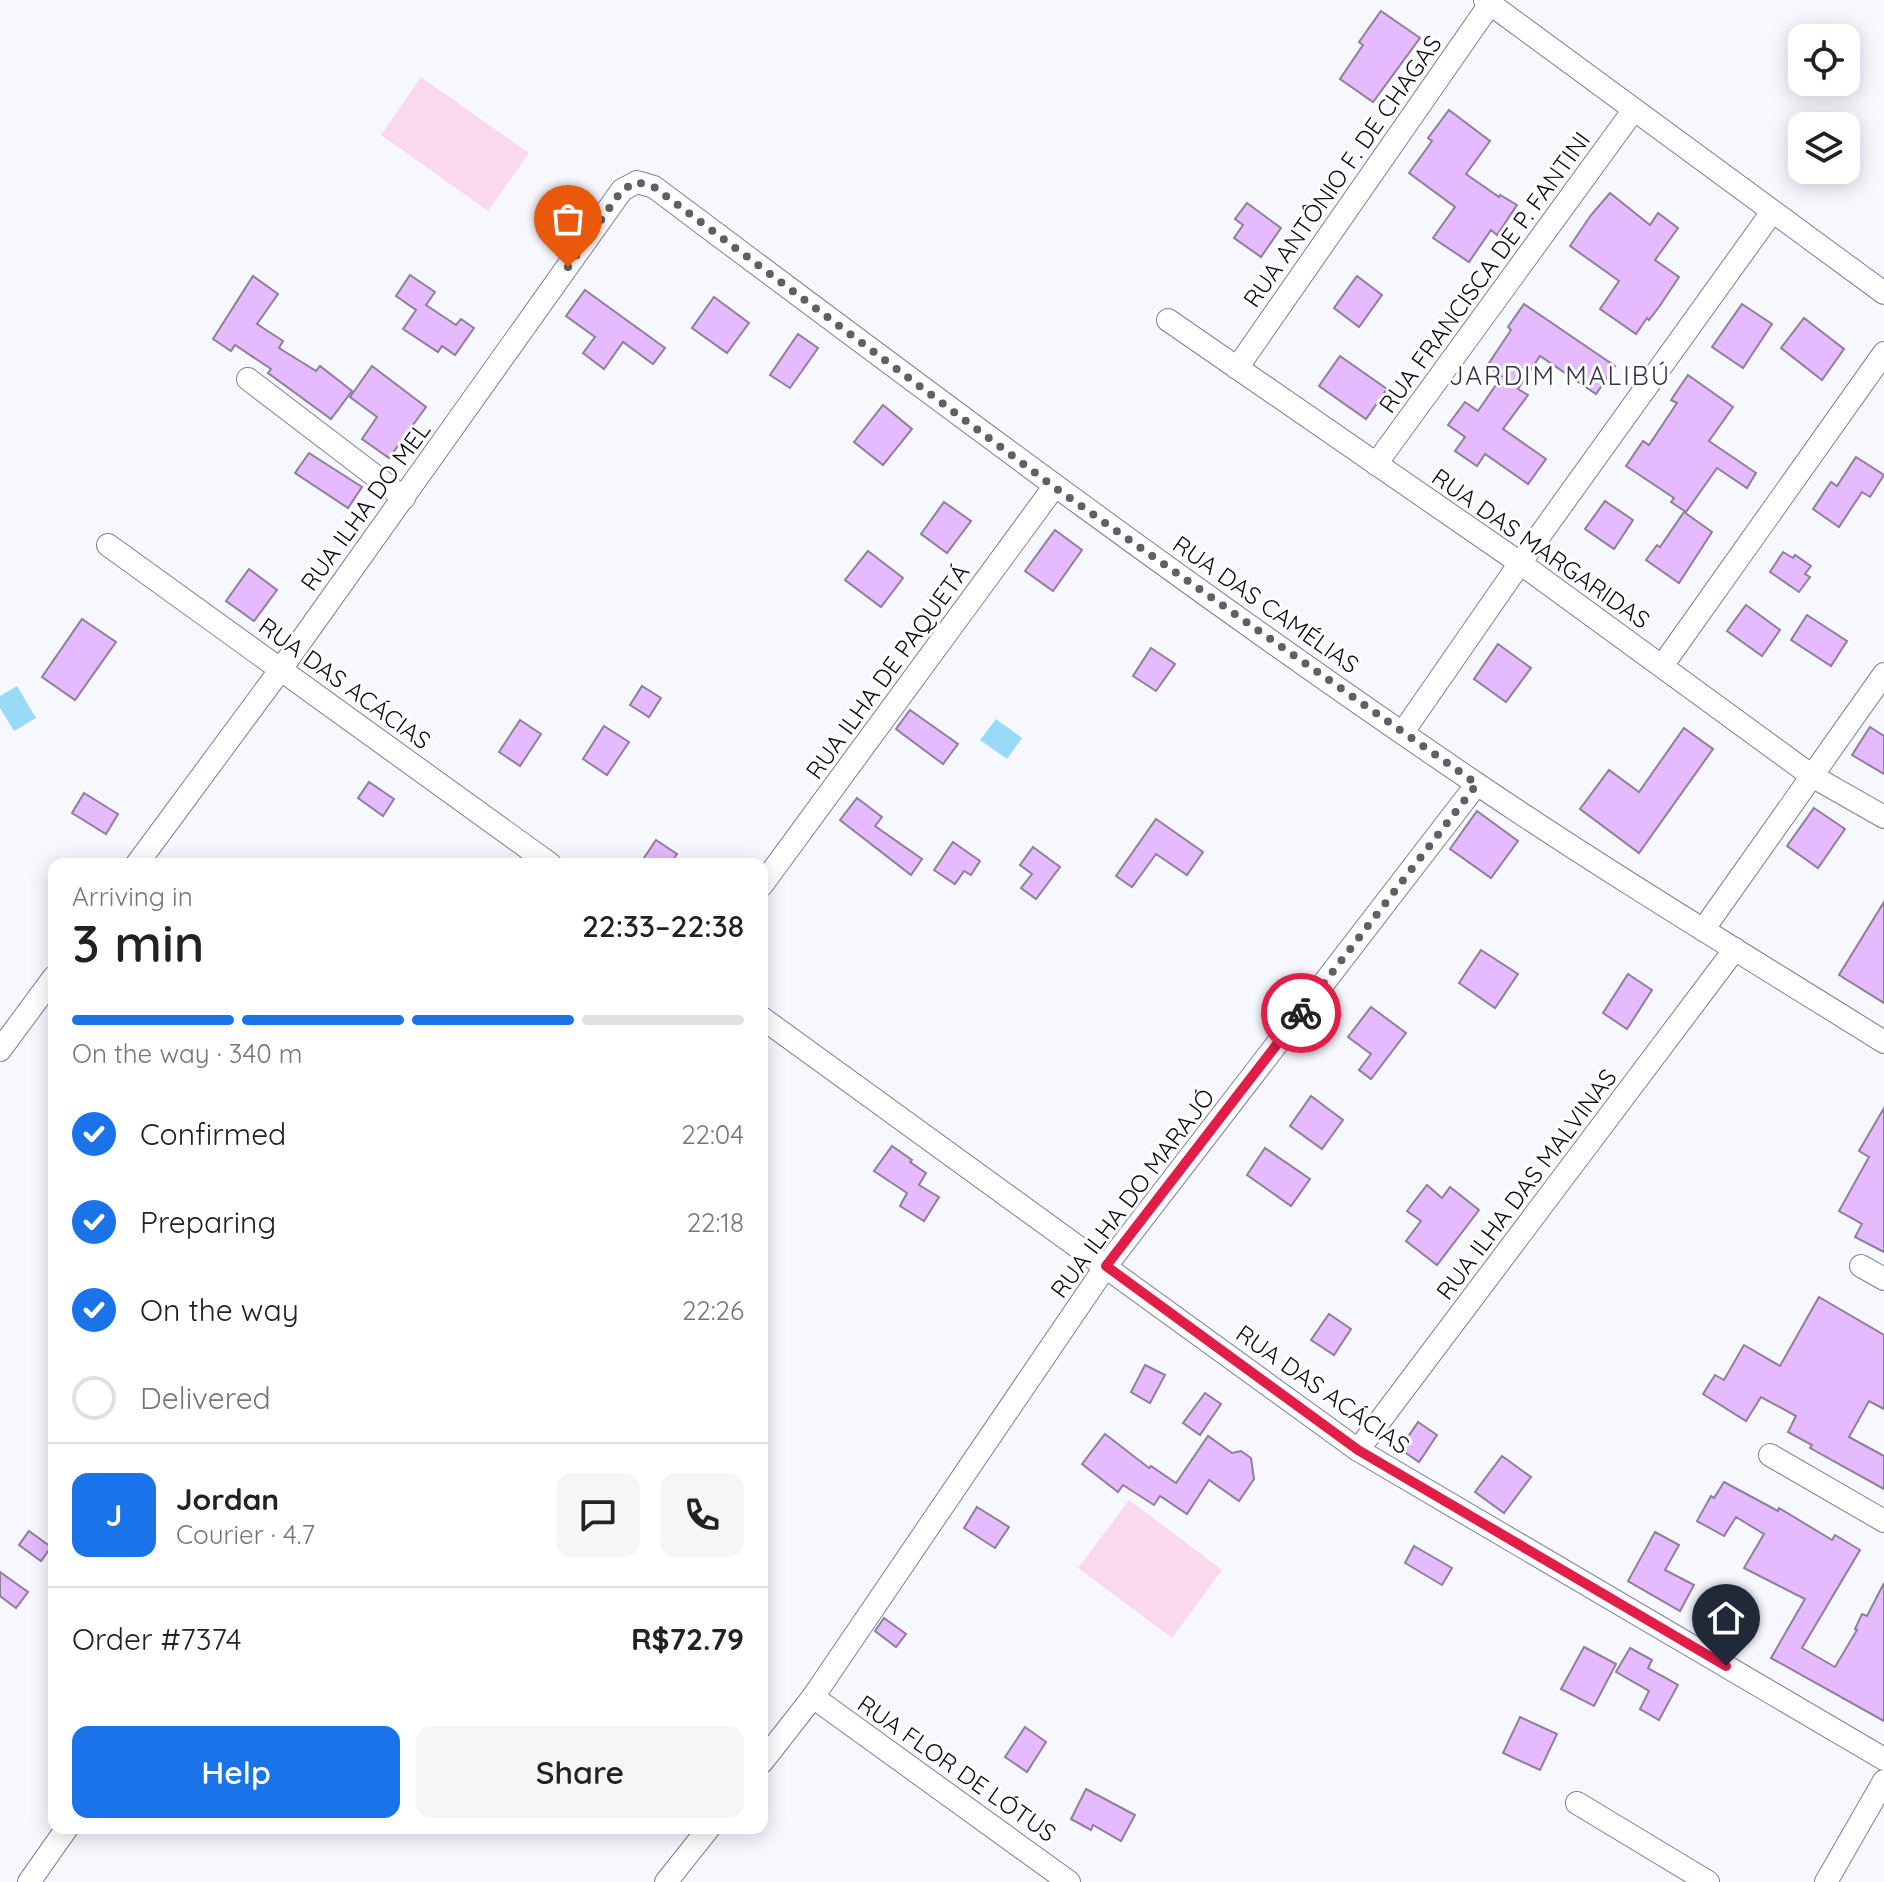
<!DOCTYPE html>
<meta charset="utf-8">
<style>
body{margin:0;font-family:Quicksand,sans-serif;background:#f6f6f6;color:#222;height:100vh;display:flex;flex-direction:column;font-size:30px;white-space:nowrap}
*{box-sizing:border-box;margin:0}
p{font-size:26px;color:#767676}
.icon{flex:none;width:44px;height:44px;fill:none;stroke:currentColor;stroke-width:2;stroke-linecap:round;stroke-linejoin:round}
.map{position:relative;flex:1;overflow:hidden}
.details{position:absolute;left:48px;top:858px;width:720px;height:976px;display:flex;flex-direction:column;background:#fff;border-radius:16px;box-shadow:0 4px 20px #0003}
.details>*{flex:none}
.fabs{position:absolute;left:1788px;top:24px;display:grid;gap:16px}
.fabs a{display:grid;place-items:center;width:72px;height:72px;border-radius:16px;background:#fff;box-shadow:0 4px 20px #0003;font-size:40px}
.pin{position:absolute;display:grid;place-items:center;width:68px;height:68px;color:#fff;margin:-82px -34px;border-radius:50% 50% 50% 0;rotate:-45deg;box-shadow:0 0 8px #0007}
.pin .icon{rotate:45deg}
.courier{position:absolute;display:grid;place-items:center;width:80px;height:80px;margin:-40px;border:6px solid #e11d48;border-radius:50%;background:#fff;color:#222;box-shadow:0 2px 10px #0007}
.head em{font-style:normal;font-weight:600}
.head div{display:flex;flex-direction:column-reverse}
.head{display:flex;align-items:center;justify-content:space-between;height:136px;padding:0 24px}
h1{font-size:52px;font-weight:600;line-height:60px}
.bar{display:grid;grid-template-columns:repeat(4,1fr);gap:12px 8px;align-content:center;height:96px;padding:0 24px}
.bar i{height:10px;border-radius:6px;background:#e0e0e0}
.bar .current{background:#1a73e8}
.bar p{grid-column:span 4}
.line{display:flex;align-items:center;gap:20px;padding:0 24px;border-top:2px solid #e0e0e0}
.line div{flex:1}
.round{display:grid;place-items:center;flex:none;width:84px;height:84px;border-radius:16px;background:#f6f6f6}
ol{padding:0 24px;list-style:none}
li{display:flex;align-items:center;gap:24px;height:88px}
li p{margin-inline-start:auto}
li .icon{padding:8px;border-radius:50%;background:#1a73e8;color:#fff;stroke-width:4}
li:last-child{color:#767676}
li i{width:44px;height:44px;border:4px solid #e0e0e0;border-radius:50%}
.button{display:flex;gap:16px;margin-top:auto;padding:16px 24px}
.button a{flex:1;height:92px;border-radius:16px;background:#1a73e8;color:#fff;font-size:32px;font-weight:600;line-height:92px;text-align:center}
.button a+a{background:#f6f6f6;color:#222}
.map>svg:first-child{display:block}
.green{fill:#fad9ee}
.water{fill:#9adaf9}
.building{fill:#e5bafe;stroke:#8f7f98;stroke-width:2}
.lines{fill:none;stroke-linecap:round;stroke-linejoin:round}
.street-casing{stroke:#7e7e99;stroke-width:24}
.street{stroke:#fff;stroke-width:22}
.done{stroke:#5f5f67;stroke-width:8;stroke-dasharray:0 14.4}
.route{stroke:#e11d48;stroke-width:10}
.labels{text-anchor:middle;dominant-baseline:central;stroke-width:6;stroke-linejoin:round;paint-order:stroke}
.street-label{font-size:24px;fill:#0d0c16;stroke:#fff}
.neighbourhood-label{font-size:26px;letter-spacing:2px;fill:#34334a;stroke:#fff}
</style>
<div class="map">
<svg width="1884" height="1882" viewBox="0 0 1884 1882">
<rect width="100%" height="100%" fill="#f7f8fe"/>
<g class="green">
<polygon points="421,77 529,153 488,211 381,135"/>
<polygon points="1129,1500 1222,1570 1172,1638 1078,1568"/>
</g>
<g class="water">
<polygon points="17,686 36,718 14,731 0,708 0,696"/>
<polygon points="996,719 1022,738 1007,759 980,740"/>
</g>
<g class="building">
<polygon points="1381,11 1420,38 1373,102 1340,79 1363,45 1359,42"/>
<polygon points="1449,110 1490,141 1466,174 1499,197 1500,195 1517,205 1497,235 1491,230 1469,262 1433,238 1455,207 1409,173 1432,141 1428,138"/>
<polygon points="1610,193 1650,225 1658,213 1678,228 1655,260 1679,277 1659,307 1649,320 1647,318 1636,334 1600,309 1619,281 1570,246 1591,215"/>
<polygon points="1247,203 1281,228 1261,257 1234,238 1243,225 1235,219"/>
<polygon points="410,275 435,292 426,305 456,325 461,319 474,328 455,355 442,346 438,352 403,329 416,310 396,296"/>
<polygon points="253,276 278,294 257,324 283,341 279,348 316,371 320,366 352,391 331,419 268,373 271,369 235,345 231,351 213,339"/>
<polygon points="1357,276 1382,295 1359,327 1334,308"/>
<polygon points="585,290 665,348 653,364 623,342 604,369 583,353 595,337 566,316"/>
<polygon points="714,297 749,323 727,353 692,328"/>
<polygon points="1524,304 1615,366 1596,394 1540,356 1518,389 1528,395 1503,429 1546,459 1528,484 1485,454 1477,466 1455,451 1465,437 1448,425 1465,402 1478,411 1502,376 1487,366 1511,330 1508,327"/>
<polygon points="1742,304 1772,324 1743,368 1712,347"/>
<polygon points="1804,318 1844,349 1822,380 1781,348"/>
<polygon points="798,334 818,348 790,388 770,375"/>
<polygon points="1340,356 1387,389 1366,419 1319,386"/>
<polygon points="372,366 426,407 389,458 362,439 377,417 350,397"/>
<polygon points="1688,375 1733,407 1709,441 1756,473 1747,488 1717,468 1686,512 1671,502 1674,498 1626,466 1643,441 1649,445 1677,403 1671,400"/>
<polygon points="883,405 912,429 883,465 854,442"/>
<polygon points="309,453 362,487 348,508 295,473"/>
<polygon points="1856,457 1884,475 1870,497 1862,492 1839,527 1813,509 1831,482 1837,486"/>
<polygon points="1605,501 1633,520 1614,549 1585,529"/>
<polygon points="944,502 971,521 947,553 921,534"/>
<polygon points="1684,512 1712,532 1679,583 1646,560 1657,545 1660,547"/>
<polygon points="1055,530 1082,550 1053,591 1025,571"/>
<polygon points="868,551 903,578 881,607 845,580"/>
<polygon points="1783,552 1793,558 1795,555 1811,566 1805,574 1810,577 1799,592 1770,572"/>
<polygon points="249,569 277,590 254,621 226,601"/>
<polygon points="1746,605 1780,630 1762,656 1727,631"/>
<polygon points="1807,615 1847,641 1831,666 1791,640"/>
<polygon points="82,619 116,642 75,700 42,677"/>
<polygon points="1498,644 1531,668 1506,702 1474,679"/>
<polygon points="1151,648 1175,664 1156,691 1133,676"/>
<polygon points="642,686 661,698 649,717 630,705"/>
<polygon points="910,710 958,744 943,764 896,729"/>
<polygon points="520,720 541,734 520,766 499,752"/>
<polygon points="604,726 629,742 607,775 583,759"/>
<polygon points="1870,727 1884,736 1884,774 1852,755"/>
<polygon points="1684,728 1713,749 1639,853 1580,809 1609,770 1639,792"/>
<polygon points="369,782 394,799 383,816 358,798"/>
<polygon points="84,793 118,814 106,834 72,813"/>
<polygon points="857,798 882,817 875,826 922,859 911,875 840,820"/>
<polygon points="1814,808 1845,829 1818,868 1787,846"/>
<polygon points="1477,811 1518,841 1491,878 1450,849"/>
<polygon points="1156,819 1203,852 1187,875 1156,854 1132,887 1116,876"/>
<polygon points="656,840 677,854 670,864 640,864"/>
<polygon points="953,842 980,861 971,875 964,871 955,884 934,870"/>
<polygon points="1033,847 1060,867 1036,899 1021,888 1032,874 1020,865"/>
<polygon points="1884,902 1884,1003 1839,975"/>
<polygon points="1481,950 1518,974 1495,1008 1459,983"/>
<polygon points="1628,974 1652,990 1627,1029 1603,1013"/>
<polygon points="1371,1007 1406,1033 1371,1079 1359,1070 1371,1054 1348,1037"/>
<polygon points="1311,1096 1343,1120 1322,1149 1290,1126"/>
<polygon points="1884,1108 1884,1252 1855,1237 1862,1224 1839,1211 1869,1157 1859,1151"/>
<polygon points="892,1146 912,1160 910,1162 926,1173 919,1185 939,1197 924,1221 900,1206 907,1193 874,1171"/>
<polygon points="1265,1148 1310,1179 1291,1206 1247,1175"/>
<polygon points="1427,1185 1442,1198 1450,1187 1479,1210 1437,1265 1406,1241 1421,1221 1407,1211"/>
<polygon points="1819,1297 1884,1335 1884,1409 1869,1401 1849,1437 1884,1456 1884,1489 1810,1448 1812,1445 1788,1432 1796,1416 1761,1397 1746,1421 1703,1394 1715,1375 1724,1380 1744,1345 1780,1366"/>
<polygon points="1329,1314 1351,1329 1334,1355 1311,1340"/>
<polygon points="1145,1365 1165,1375 1150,1403 1131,1392"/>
<polygon points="1205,1393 1221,1404 1200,1435 1183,1423"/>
<polygon points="1418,1422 1437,1435 1419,1462 1400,1449"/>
<polygon points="1105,1434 1149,1468 1151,1466 1176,1483 1208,1436 1232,1453 1241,1451 1251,1458 1254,1479 1239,1501 1209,1480 1187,1514 1160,1496 1154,1505 1123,1485 1118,1492 1082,1464"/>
<polygon points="1502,1456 1531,1477 1504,1513 1475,1492"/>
<polygon points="1724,1482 1778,1511 1779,1508 1832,1540 1835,1535 1860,1550 1802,1648 1835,1667 1857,1630 1855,1629 1862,1614 1867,1616 1884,1583 1884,1721 1771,1658 1805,1599 1744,1568 1764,1534 1736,1517 1724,1536 1697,1521 1711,1496 1714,1498"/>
<polygon points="977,1507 1009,1527 995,1548 964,1528"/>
<polygon points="29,1531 51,1547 41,1561 19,1545"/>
<polygon points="1655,1532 1679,1545 1665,1570 1694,1585 1680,1611 1628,1581"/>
<polygon points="1414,1546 1452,1568 1442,1585 1405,1563"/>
<polygon points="0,1572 28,1592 16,1608 0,1596"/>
<polygon points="1732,1599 1752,1610 1735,1640 1715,1629"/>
<polygon points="884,1618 906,1634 896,1647 875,1631"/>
<polygon points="1584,1647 1616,1664 1594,1706 1561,1689"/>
<polygon points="1630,1648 1652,1660 1648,1668 1678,1685 1659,1720 1640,1709 1649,1691 1616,1672"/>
<polygon points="1520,1717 1557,1734 1540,1770 1503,1753"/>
<polygon points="1025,1727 1046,1742 1027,1772 1005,1757"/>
<polygon points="1086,1789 1135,1815 1121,1841 1093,1825 1091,1830 1071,1819"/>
</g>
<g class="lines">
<defs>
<g id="street">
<polyline points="1485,0 1884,293"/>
<polyline points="1168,320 1520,563 1812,776 1884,817"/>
<polyline points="1237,368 1490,4"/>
<polyline points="248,379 404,498"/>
<polyline points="1376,464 1633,111"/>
<polyline points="108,545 550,864"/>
<polyline points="1662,666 1884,353"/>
<polyline points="1403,732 1520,563 1772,212"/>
<path d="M137,864L281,669L622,190L637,182L654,187C925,390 1196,594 1477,784C1610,874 1748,957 1884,1042"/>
<polyline points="762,885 1054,487"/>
<polyline points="1703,930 1884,674"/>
<polyline points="762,1018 1358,1450 1884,1759"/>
<polyline points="0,1050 54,977"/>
<polyline points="1861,1266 1884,1279"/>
<polyline points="1358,1450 1735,949"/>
<polyline points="1770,1455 1884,1521"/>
<polyline points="813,1697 1069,1882"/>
<polyline points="762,1762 813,1697 1106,1266 1477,784"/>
<polyline points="1577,1803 1708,1882"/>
<polyline points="29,1882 67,1828"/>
<polyline points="666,1882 709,1828"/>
<polyline points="1826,1882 1884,1781"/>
</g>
</defs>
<use href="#street" class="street-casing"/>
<use href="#street" class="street"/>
</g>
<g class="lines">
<polyline class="done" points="568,267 622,190 637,182 654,187 1054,487 1477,784 1301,1013"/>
<polyline class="route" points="1301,1013 1106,1266 1358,1450 1726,1666"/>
</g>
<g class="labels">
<g class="street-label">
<text transform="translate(1342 171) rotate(-55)">RUA ANTÔNIO F. DE CHAGAS</text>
<text transform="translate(1484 272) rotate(-54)">RUA FRANCISCA DE P. FANTINI</text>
<text transform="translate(365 506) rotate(-54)">RUA ILHA DO MEL</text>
<text transform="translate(1541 548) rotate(35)">RUA DAS MARGARIDAS</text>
<text transform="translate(1266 604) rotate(35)">RUA DAS CAMÉLIAS</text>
<text transform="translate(887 671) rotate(-54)">RUA ILHA DE PAQUETÁ</text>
<text transform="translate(345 683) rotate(36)">RUA DAS ACÁCIAS</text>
<text transform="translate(1526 1184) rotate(-53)">RUA ILHA DAS MALVINAS</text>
<text transform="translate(1132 1193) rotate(-53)">RUA ILHA DO MARAJÓ</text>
<text transform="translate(1323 1389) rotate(35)">RUA DAS ACÁCIAS</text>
<text transform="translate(957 1768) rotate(35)">RUA FLOR DE LÓTUS</text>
</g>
<g class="neighbourhood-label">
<text x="1560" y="375">JARDIM MALIBÚ</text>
</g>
</g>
</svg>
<div class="fabs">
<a><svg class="icon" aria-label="locate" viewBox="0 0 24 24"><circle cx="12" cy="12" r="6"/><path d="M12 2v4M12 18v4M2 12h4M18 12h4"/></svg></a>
<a><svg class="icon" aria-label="layers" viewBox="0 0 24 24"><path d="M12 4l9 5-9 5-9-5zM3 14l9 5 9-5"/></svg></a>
</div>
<div class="pin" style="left:568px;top:267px;background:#ea580c"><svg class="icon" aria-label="bag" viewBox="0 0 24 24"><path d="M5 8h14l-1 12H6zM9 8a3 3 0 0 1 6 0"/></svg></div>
<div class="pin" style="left:1726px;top:1666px;background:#1f2937"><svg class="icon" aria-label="home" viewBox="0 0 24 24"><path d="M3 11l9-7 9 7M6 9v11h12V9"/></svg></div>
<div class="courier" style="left:1301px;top:1013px"><svg class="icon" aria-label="bike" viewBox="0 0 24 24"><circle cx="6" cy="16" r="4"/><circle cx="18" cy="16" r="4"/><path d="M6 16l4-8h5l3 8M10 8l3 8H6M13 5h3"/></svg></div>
<section class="details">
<div class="head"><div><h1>3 min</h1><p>Arriving in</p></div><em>22:33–22:38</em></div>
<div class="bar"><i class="current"></i><i class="current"></i><i class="current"></i><i></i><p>On the way · 340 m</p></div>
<ol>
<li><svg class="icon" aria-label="check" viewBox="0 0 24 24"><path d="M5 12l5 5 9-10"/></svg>Confirmed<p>22:04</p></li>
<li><svg class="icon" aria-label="check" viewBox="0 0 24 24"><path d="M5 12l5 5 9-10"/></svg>Preparing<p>22:18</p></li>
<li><svg class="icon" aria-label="check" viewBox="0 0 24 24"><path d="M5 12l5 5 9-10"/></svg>On the way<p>22:26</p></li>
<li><i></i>Delivered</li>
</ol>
<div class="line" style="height:144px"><b class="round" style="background:#1a73e8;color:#fff">J</b><div><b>Jordan</b><p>Courier · 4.7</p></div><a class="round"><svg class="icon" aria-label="chat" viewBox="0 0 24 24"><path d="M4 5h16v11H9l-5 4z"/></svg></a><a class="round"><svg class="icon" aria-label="phone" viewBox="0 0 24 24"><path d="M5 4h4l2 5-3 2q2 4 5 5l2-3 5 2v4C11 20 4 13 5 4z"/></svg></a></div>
<div class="line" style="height:104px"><div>Order #7374</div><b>R$72.79</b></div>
<div class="button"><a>Help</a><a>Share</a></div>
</section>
</div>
